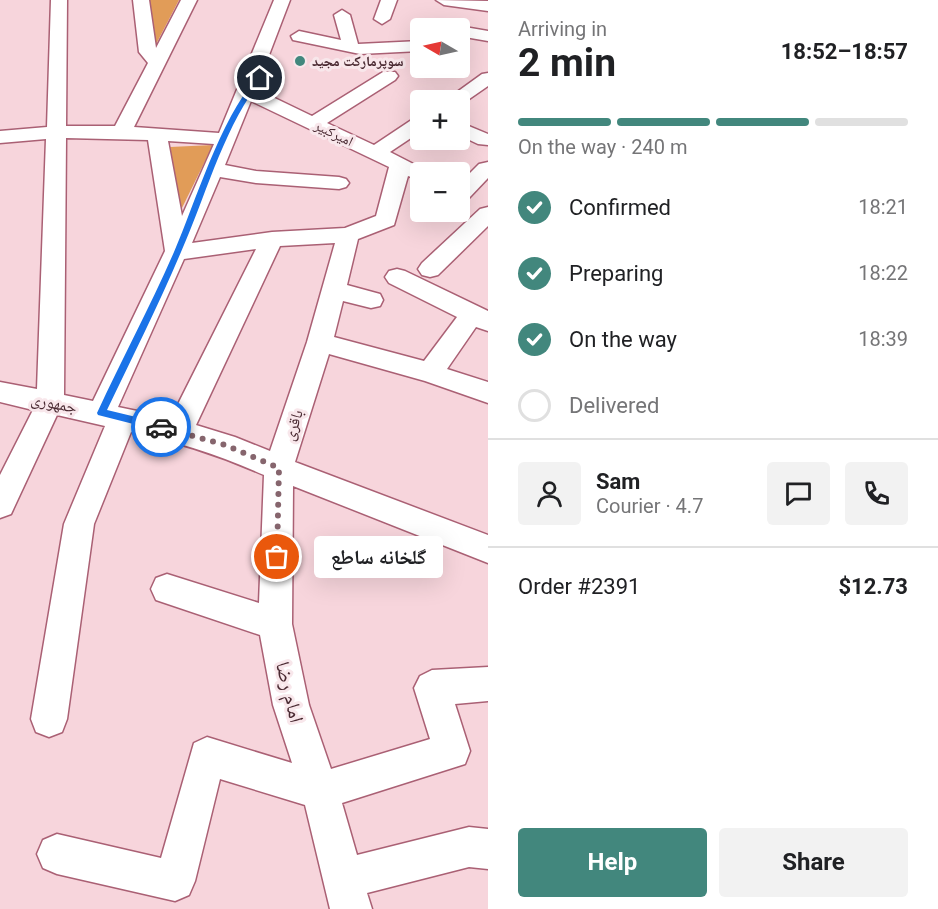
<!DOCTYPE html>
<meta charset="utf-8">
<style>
body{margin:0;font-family:Roboto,"Noto Naskh Arabic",sans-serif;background:#f2f2f2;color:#202124;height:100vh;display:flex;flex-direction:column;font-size:22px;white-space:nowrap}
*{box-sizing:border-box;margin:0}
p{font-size:20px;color:#757577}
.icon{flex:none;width:33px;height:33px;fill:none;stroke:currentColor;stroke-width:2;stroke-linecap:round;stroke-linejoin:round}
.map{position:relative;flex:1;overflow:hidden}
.drawer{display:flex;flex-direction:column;background:#fff;width:450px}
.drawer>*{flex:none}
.needle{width:39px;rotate:279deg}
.buttons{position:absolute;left:410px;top:18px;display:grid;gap:12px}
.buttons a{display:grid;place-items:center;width:60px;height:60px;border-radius:6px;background:#fff;box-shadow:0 6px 24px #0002;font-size:30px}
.pin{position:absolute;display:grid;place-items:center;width:51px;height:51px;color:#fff;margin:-26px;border:3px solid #fff;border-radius:50%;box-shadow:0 2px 6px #0007}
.courier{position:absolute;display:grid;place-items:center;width:60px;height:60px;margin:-30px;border:4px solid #1a73e8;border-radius:50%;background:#fff;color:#222;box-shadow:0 2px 8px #0007}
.bubble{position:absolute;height:42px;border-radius:6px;background:#fff;box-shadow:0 6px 24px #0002;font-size:20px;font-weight:700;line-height:42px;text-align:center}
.headline em{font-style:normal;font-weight:700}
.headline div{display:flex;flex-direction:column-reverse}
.headline{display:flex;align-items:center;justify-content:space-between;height:102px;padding:0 30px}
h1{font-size:39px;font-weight:700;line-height:45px}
.bar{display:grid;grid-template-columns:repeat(4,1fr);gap:9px 6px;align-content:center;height:72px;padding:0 30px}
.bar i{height:8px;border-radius:4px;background:#e0e0e0}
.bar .selected{background:#42877d}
.bar p{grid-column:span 4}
.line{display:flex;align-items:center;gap:15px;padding:0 30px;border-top:2px solid #e0e0e0}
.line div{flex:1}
.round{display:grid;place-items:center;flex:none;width:63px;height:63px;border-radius:6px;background:#f2f2f2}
ol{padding:0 30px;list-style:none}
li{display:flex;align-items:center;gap:18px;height:66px}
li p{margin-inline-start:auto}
li .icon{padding:6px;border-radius:50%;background:#42877d;color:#fff;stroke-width:4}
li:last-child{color:#757577}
li i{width:33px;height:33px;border:3px solid #e0e0e0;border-radius:50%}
.cta{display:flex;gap:12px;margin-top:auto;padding:12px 30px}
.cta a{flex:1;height:69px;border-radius:6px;background:#42877d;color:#fff;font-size:24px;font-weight:700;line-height:69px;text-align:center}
.cta a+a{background:#f2f2f2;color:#202124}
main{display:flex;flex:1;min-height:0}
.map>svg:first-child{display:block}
.green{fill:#e19c58}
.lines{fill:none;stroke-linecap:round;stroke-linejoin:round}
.minor-casing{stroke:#aa6074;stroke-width:3}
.minor{fill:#fff;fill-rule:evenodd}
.route{fill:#1a73e8}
.done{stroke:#86656d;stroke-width:6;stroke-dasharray:0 10.8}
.poi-dot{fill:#42877d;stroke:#f8e7eb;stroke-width:2}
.labels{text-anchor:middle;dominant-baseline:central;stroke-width:6;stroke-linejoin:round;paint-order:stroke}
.far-poi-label{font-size:14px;font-weight:bold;fill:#492931;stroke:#f8e7eb;text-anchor:start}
.far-street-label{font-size:14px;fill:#492931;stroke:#f8e7eb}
.street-label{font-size:16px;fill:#492931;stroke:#f8e7eb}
.near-street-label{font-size:20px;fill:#492931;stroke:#f8e7eb}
</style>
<main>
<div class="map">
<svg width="488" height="909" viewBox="0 0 488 909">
<rect width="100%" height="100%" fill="#f7d5dc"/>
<g class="green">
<polygon points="148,0 179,0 153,50"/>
<polygon points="213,145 180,212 170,147"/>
</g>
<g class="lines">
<defs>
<g id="minor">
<path d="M51,0H67L66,126H115L148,63L139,52L133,0H149L156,48L181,0H197L134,127L219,133L274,0H290L256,89L312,116L383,72H395L398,76L395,80L327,123L374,145L413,119L420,117V132L390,152L429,172H420V180L408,176L394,225L358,239L347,285L380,294L383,300L380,306L371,308L343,301L334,337L424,361L457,317L389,283L385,277L389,271L397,269L405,271L488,311V331L476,327L447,369L488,382V403L425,381L329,354L295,462L488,535V563L293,486L292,624L309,705L331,769L430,739L414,688L420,676L432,670L488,667V701L455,704L470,751L465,764L342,803L357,855L469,827L488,829V869L469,867L367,893L372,909H330L305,805L220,779L195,881L189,895L175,901L57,874L43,868L37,854L43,840L57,834L161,858L194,743L207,737L292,763L273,705L260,635L156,600L151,589L156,578L167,574L259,603L264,475C219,455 179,442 131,432L94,524L67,719L62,732L49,737L36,732L31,719L64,524L105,426L57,415L11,514L0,518V475L33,410L0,402V382L37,389L46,139L0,143V131L47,127ZM251,101L389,167L376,216L345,228L272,232L192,243L220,177L256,183L339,189L346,187L349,183L346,179L339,177L256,171L225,165ZM66,138L148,140L165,251L93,401L64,395ZM168,141L214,144L182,216ZM335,243L307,342L270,451L235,437L196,425L280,246ZM256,249L171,418L118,407L184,259Z"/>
<polygon points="381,0 397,0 390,19 382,24 374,19"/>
<polygon points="436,0 488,1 488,11 444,5"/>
<polygon points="342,10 350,15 358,44 420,41 420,51 360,54 293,40 291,36 299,31 341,40 334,15"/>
<polygon points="431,22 446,25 448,28 424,28 425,24"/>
<polygon points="459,26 488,31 488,41 459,36 459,28 452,28"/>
<polygon points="488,73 488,86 462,104 459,105 459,100 446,100 482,74"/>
<polygon points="459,122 488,134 488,145 478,144 459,135"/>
<polygon points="488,162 488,178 469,198 459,199 459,184 479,164"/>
<polygon points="488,207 488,226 438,275 430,277 422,275 418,269 422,263 480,209"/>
</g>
</defs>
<use href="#minor" class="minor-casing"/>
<use href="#minor" class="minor"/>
</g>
<path class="route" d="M258,77L263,78C224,125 206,196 181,252C158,306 132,358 107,410L161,423L166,427L161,431L98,415L97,413C122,359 150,307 174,252C196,201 221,116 258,77Z"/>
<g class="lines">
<polyline class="done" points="161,427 225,445 279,468 277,557"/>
</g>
<circle class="poi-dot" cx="300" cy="61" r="6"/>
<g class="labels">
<g class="far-poi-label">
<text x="312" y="61">سوپرمارکت مجید</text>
</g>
<g class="far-street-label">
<text transform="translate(334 133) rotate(26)">امیرکبیر</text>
</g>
<g class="street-label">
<text transform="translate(54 403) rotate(11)">جمهوری</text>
<text transform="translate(293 425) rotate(-72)">باقری</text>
</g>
<g class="near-street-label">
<text transform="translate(290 692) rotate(76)">امام رضا</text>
</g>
</g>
</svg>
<div class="buttons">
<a><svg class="needle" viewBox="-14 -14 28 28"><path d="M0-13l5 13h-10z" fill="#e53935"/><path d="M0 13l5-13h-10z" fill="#757577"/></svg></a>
<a>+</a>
<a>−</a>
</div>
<div class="pin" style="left:277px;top:557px;background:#ea580c"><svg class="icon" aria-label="bag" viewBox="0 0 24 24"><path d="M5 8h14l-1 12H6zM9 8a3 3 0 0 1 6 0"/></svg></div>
<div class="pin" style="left:260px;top:78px;background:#1f2937"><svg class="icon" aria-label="home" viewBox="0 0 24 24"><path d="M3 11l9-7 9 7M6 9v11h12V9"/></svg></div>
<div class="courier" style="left:161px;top:427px"><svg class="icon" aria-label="car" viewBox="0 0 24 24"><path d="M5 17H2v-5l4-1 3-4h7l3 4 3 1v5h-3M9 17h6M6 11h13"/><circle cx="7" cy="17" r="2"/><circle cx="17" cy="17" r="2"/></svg></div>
<div class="bubble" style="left:314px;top:536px;width:129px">گلخانه ساطع</div>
</div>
<section class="drawer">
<div class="headline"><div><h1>2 min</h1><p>Arriving in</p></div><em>18:52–18:57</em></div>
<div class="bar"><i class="selected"></i><i class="selected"></i><i class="selected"></i><i></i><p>On the way · 240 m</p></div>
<ol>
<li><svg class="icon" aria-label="check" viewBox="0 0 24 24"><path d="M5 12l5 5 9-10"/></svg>Confirmed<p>18:21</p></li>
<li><svg class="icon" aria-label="check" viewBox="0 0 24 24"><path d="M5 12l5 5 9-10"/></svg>Preparing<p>18:22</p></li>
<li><svg class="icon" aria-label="check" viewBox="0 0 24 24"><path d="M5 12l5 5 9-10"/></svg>On the way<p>18:39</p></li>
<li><i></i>Delivered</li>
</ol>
<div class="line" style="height:108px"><a class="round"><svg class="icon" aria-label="person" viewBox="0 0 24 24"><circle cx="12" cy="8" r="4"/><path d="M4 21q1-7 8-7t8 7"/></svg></a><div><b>Sam</b><p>Courier · 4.7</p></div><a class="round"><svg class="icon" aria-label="chat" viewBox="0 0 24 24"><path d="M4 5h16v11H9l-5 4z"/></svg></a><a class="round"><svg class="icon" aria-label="phone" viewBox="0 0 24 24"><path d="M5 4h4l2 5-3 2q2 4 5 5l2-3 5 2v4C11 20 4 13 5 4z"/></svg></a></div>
<div class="line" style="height:78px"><div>Order #2391</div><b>$12.73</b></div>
<div class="cta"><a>Help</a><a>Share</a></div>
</section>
</main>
